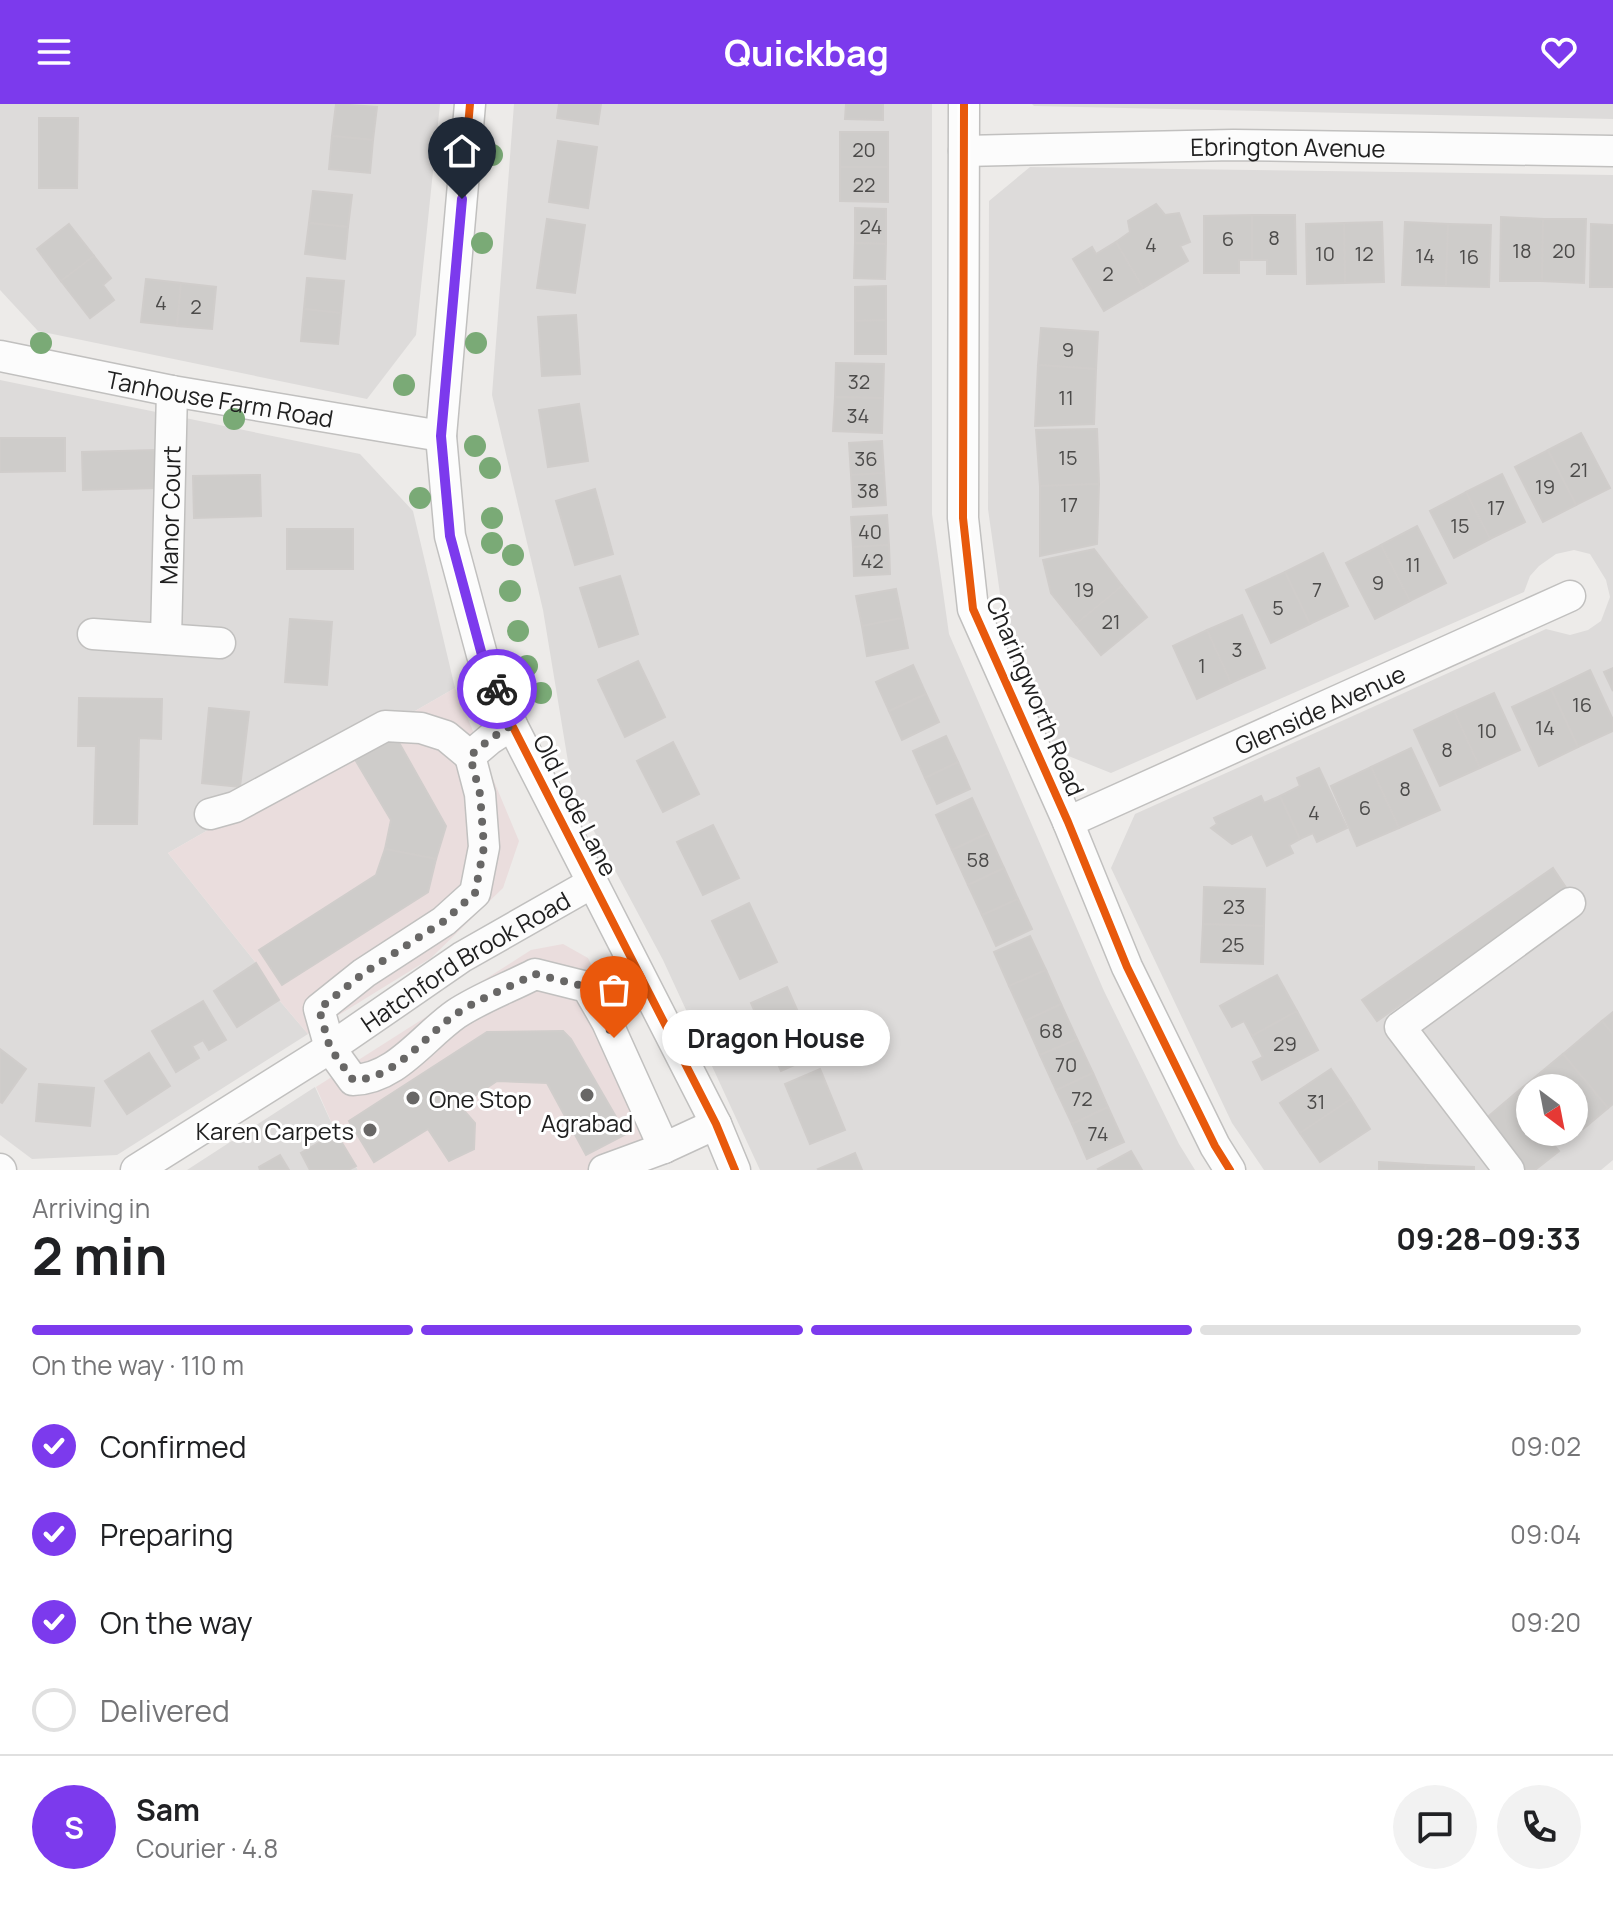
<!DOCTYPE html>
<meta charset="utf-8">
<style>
body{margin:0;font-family:Manrope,sans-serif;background:#f2f2f2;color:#202124;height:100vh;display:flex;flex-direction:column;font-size:30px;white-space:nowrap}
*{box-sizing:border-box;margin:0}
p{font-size:26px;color:#757577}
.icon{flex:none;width:44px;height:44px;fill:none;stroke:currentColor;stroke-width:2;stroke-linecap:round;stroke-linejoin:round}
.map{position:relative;height:1066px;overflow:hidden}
.details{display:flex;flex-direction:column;background:#fff;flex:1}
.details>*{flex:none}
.needle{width:52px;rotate:148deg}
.fabs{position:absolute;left:1516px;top:970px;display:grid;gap:16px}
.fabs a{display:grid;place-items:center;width:72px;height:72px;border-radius:50%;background:#fff;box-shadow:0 4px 12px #0003;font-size:40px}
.pin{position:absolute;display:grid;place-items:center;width:68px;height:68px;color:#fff;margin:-82px -34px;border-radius:50% 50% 50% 0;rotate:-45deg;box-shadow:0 0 8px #0007}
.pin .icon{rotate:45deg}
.courier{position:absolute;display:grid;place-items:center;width:80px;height:80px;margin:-40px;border:6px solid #7c3aed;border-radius:50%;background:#fff;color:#222;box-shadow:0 2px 10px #0007}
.bubble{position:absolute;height:56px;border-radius:28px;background:#fff;box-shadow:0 4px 12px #0003;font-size:26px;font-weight:700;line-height:56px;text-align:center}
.summary em{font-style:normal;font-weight:700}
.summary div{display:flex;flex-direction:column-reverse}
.summary{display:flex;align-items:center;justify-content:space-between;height:136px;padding:0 32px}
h1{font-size:52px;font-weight:700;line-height:60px}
.bar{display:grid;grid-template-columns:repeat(4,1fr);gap:12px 8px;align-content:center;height:96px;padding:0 32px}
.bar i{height:10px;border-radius:6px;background:#e0e0e0}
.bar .active{background:#7c3aed}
.bar p{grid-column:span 4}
.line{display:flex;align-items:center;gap:20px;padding:0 32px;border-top:2px solid #e0e0e0}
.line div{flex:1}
.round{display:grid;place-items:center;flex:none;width:84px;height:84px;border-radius:42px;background:#f2f2f2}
ol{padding:0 32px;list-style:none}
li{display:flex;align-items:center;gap:24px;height:88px}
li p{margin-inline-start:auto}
li .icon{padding:8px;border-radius:50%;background:#7c3aed;color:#fff;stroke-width:4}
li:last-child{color:#757577}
li i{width:44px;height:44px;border:4px solid #e0e0e0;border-radius:50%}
header{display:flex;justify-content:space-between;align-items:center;height:104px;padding:0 32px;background:#7c3aed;color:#fff;font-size:36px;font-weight:700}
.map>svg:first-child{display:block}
.residential{fill:#dddbda;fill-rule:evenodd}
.commercial{fill:#eadddd}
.building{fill:#ceccca;stroke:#d0cdcb;stroke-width:2}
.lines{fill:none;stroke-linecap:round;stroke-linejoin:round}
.minor-casing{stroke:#c1c0bf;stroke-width:33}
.minor{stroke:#fcfcfc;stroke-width:30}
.cycleway-casing{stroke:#fff;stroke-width:13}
.cycleway{stroke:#e8590c;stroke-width:8}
.tree{fill:#7aaa76}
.done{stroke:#686766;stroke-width:8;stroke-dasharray:0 14.4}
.route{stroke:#7c3aed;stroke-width:10}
.poi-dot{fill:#686766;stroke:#fff;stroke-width:3}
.labels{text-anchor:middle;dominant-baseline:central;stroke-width:6;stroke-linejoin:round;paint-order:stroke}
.number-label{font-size:20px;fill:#4c4b4a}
.street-label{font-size:24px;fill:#202020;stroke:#fff}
.poi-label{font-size:24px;fill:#202020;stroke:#fff;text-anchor:start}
</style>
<header><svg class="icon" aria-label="menu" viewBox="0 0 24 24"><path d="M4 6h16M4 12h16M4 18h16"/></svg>Quickbag<svg class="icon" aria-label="heart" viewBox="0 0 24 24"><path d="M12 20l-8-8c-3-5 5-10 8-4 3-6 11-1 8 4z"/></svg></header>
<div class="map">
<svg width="1613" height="1066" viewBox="0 0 1613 1066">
<rect width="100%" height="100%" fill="#edebe9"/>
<g class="residential">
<polygon points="0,0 440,0 416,231 367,295 38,227 0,186"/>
<polygon points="514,0 932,0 932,410 949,530 1104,887 1179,1040 1195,1066 760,1066 663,856 573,688 543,506 492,291"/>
<polygon points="1032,0 1613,0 1613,15 1034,2"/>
<path d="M1030,63L1613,71V1056L1601,1066H1264L1232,1019L1111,764L1135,710L1546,525L1570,531L1588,526L1601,517L1610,493L1606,476L1590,450L1574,446L1556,450L1539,462L1530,472L1524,488L1111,669L1056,647L1003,511L988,405L989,97ZM1530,984H1574V1028H1530Z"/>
<polygon points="0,276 360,350 413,407 455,584 168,749 256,859 279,896 308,930 117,1051 32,1055 0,1031"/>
<polygon points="315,983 336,1029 358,1066 187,1066"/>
</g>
<g class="commercial">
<polygon points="455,584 519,737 503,784 431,854 308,930 279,896 256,859 168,749"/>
<polygon points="563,840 588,854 658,1000 671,1044 612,1066 358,1066 336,1029 316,983 531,846"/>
</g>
<g class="building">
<polygon points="336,0 377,3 373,36 332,32"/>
<polygon points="559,0 601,0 598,20 557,14"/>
<polygon points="846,0 883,0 883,16 845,15"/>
<polygon points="39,14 78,14 77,84 39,84"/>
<rect x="840" y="28" width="48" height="35"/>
<polygon points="332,32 373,36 370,69 329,65"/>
<polygon points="558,37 597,43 588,104 549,98"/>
<polygon points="840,63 888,63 888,98 840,97"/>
<polygon points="313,87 352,91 348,123 309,119"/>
<polygon points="1156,100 1165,111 1179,109 1190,138 1180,142 1188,157 1143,184 1116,138 1130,128 1128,117"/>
<polygon points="855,104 886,105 886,140 855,139"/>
<polygon points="1252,111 1252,156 1239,156 1239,169 1204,169 1204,112"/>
<polygon points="1252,111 1295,111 1296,170 1267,170 1267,156 1252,156"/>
<polygon points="1501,113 1543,115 1542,177 1500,177"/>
<polygon points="547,115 585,121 575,189 537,184"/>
<polygon points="1543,115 1586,115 1584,179 1542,177"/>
<polygon points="1382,118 1384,178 1345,179 1344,119"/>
<polygon points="1405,118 1448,120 1446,182 1402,181"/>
<polygon points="309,119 348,123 345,155 305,150"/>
<polygon points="1344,119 1345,179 1307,180 1306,120"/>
<polygon points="69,120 94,152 61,177 37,145"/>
<polygon points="1448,120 1491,121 1489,183 1446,182"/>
<polygon points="1591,120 1613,121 1613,183 1590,183"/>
<polygon points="1116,138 1143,184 1104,207 1073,155 1092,143 1096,150"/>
<polygon points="855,139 886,140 885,175 854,174"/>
<polygon points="94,152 111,174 103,181 114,196 90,214 61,177"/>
<polygon points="307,174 344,177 341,209 304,205"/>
<polygon points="146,175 181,179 177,222 141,218"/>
<polygon points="181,179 216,183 212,225 177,222"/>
<polygon points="886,182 886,216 855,217 855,183"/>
<polygon points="304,205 341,209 338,240 301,237"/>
<polygon points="576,211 580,270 542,272 538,213"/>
<polygon points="886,216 886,250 855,250 855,217"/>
<polygon points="1041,224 1098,228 1096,265 1038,261"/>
<polygon points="836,259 884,260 883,294 835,293"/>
<polygon points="1038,261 1096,265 1094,320 1035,322"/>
<polygon points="835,293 883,294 882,329 833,327"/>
<polygon points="579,300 588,357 548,363 539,306"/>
<polygon points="1097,325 1099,380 1040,382 1036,326"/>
<polygon points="1581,329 1610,384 1576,401 1548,346"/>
<polygon points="0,334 65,334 65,367 0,368"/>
<polygon points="882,337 884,369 851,371 849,339"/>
<polygon points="156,346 157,384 83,386 82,348"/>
<polygon points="1548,346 1576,401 1543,418 1515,363"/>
<polygon points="884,369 886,401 853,403 851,371"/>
<polygon points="1502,370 1525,418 1490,435 1466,388"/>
<polygon points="260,371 261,412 194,414 193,372"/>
<polygon points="1099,380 1097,440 1040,452 1040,382"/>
<polygon points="595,385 613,450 575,461 556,397"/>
<polygon points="1466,388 1490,435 1454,454 1430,407"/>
<polygon points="887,411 889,441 853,443 851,413"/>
<polygon points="1417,422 1446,479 1410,497 1381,441"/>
<rect x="287" y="425" width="66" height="40"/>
<polygon points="889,441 890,470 854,472 853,443"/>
<polygon points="1381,441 1410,497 1375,515 1346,459"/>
<polygon points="1094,445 1122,482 1076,520 1051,489 1043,456"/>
<polygon points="1323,449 1348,502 1310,520 1285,468"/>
<polygon points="1285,468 1310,520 1271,539 1246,486"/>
<polygon points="620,472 638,530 599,543 580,484"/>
<polygon points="1122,482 1147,513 1101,551 1076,520"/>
<polygon points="896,485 902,514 862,522 856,492"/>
<polygon points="1242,511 1265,564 1231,579 1207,526"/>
<polygon points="902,514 908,544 867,552 862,522"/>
<polygon points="290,515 332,518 327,581 285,578"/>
<polygon points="1207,526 1231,579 1197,595 1173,542"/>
<polygon points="638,557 665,613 625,633 598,576"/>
<polygon points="913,561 926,590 889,607 876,578"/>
<polygon points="1613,564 1613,587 1604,568"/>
<polygon points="1590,566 1613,616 1613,627 1578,643 1551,585"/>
<polygon points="1551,585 1578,643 1539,662 1512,603"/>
<polygon points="1494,589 1520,646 1480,664 1454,607"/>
<polygon points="926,590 939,618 902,636 889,607"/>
<polygon points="79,594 162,595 161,635 139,634 137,720 94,720 96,642 78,642"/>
<polygon points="209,604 249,608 240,683 202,679"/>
<polygon points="1454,607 1480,664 1440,682 1414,626"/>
<polygon points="393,628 446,722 436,755 385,745 391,716 353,652"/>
<polygon points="946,632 958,658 925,674 913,647"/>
<polygon points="673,638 699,690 663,708 637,657"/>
<polygon points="1411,644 1440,706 1399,724 1371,663"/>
<polygon points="958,658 970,685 937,700 925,674"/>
<polygon points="1371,663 1399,724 1357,742 1331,682"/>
<polygon points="1319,664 1347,724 1317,738 1313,729 1300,735 1280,692 1300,682 1297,674"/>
<polygon points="1261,692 1264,699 1280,692 1300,735 1289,741 1293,749 1267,762 1252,730 1232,740 1211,724 1217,720 1214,714"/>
<polygon points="972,694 988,729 952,746 936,711"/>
<polygon points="713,721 739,774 703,791 677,738"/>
<polygon points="988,729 1004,764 968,781 952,746"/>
<polygon points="385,745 436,755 428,788 282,881 259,846 376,771"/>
<polygon points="1004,764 1018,795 982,811 968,781"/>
<polygon points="1553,764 1567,785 1377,917 1362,896"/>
<polygon points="1204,783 1265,785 1264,822 1203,820"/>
<polygon points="1018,795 1032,825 996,842 982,811"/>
<polygon points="749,799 777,858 740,875 712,817"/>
<polygon points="1203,820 1264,822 1263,860 1201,858"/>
<polygon points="1030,832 1046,866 1009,882 994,848"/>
<polygon points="256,859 279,896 237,923 214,887"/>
<polygon points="1046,866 1061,900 1025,917 1009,882"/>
<polygon points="1277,871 1297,907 1252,932 1244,917 1232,923 1220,902"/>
<polygon points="787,883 817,951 781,967 751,899"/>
<polygon points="203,897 226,936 209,946 203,936 192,942 199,954 176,968 152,927"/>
<polygon points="1061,900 1077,935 1040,951 1025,917"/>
<polygon points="1297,907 1318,946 1262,976 1253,958 1263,953 1252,932"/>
<polygon points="1613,908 1613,930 1602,917"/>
<polygon points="1602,917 1613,930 1613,1000 1608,1004 1563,950"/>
<polygon points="563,927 571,935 626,1030 586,1051 547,979 497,977 460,1002 475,1019 474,1045 449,1057 428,1025 374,1058 349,1017 487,928"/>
<polygon points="1077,935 1093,969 1056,986 1040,951"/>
<polygon points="0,945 26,965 2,999 0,998"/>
<polygon points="149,949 170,982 127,1010 105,977"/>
<polygon points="1563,950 1608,1004 1583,1025 1574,1014 1574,984 1530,984 1530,991 1523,983"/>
<polygon points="820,965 845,1026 810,1040 785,980"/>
<polygon points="1331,965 1351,995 1300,1029 1280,999"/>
<polygon points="1093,969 1108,1003 1072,1020 1056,986"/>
<polygon points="39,980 94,984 90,1022 36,1017"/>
<polygon points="1523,983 1530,991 1530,1028 1555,1028 1548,1034 1559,1047 1535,1066 1526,1066 1484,1016"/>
<polygon points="1351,995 1370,1025 1320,1058 1300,1029"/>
<polygon points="1108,1003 1124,1038 1087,1055 1072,1020"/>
<polygon points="336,1029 356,1062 348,1066 310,1066 301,1049"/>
<polygon points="1131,1047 1142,1066 1099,1066 1098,1065"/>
<polygon points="855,1049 862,1066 819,1066 818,1065"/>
<polygon points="280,1051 289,1066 260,1066 259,1063"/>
<polygon points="1379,1058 1426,1061 1425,1066 1379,1066"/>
<polygon points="1426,1061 1474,1063 1474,1066 1425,1066"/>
</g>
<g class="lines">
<defs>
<g id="minor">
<polyline points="470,0 441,332 450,432 482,551 512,621 716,1020 735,1066"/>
<polyline points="964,0 963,414 973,505 1068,718 1127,863 1215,1042 1230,1066"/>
<path id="s1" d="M964,47L1233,41L1613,47"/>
<path id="s2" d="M0,252L172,287L441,332"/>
<polyline points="93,530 220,539"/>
<path id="s3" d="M166,535L172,287"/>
<path d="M512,621L490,635L470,652L480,690L484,743L475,789L444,817L364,869L319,905L330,944L353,976C396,975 423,933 456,910C480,894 510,883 535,870L587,883L607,918L664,1044L716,1020"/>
<polyline points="210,710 235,703 385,622 421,624 446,632 470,652"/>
<path id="s4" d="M1068,718L1570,492"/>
<polyline points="0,1065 1,1066"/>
<path id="s5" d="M136,1066L330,944L462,853L592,779"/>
<polyline points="604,1066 664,1044"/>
<polyline points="1509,1066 1400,923 1570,799"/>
</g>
</defs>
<use href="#minor" class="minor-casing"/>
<use href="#minor" class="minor"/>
<defs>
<g id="cycleway">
<polyline points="470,0 441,332 450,432 482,551 512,621 716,1020 735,1066"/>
<polyline points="964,0 963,414 973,505 1068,718 1127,863 1215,1042 1230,1066"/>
</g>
</defs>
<use href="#cycleway" class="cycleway-casing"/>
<use href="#cycleway" class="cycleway"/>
</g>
<g class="tree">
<circle cx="492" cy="51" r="11"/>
<circle cx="482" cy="139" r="11"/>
<circle cx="41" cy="239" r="11"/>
<circle cx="476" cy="239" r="11"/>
<circle cx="404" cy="281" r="11"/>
<circle cx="234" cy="315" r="11"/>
<circle cx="475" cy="342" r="11"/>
<circle cx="490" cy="364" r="11"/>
<circle cx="420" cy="394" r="11"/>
<circle cx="492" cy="414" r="11"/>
<circle cx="492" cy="439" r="11"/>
<circle cx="513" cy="451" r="11"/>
<circle cx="510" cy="487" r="11"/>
<circle cx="518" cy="527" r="11"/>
<circle cx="527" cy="562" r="11"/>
<circle cx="541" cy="589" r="11"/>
</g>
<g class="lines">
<path class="done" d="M497,585L512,621L490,635L470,652L480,690L484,743L475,789L444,817L364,869L319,905L330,944L353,976C396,975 423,933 456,910C480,894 510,883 535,870L587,883L614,934"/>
<polyline class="route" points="462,95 441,332 450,432 482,551 497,585"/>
</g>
<g class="poi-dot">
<circle cx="587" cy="991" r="8"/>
<circle cx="413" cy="994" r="8"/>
<circle cx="370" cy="1026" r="8"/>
</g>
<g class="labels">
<g class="number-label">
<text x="864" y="45">20</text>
<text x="864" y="80">22</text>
<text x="871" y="122">24</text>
<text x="1274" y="133">8</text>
<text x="1228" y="134">6</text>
<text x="1151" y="140">4</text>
<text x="1522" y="146">18</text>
<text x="1564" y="146">20</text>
<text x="1325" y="149">10</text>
<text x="1364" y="149">12</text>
<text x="1425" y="151">14</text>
<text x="1469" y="152">16</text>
<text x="1108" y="169">2</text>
<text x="161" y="198">4</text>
<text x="196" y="202">2</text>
<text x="1068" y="245">9</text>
<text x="859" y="277">32</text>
<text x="1066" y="293">11</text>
<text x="858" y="311">34</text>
<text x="1068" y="353">15</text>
<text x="866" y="354">36</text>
<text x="1579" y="365">21</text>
<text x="1545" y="382">19</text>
<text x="868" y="386">38</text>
<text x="1069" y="400">17</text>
<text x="1496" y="403">17</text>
<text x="1460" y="421">15</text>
<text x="870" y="427">40</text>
<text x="872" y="456">42</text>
<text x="1413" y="460">11</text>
<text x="1378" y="478">9</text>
<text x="1084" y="485">19</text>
<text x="1317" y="485">7</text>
<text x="1278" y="503">5</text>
<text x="1111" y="517">21</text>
<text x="1237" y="545">3</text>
<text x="1202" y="561">1</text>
<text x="1582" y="600">16</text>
<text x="1545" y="623">14</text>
<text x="1487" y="626">10</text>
<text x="1447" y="645">8</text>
<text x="1405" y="684">8</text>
<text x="1365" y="703">6</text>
<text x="1314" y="708">4</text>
<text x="978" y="755">58</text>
<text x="1234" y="802">23</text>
<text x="1233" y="840">25</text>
<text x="1051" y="926">68</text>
<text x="1285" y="939">29</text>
<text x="1066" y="960">70</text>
<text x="1082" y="994">72</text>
<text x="1316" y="997">31</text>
<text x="1098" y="1029">74</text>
</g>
<g class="street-label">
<text stroke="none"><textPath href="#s1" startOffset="324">Ebrington Avenue</textPath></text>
<text stroke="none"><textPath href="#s2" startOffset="224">Tanhouse Farm Road</textPath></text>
<text stroke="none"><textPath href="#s3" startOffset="124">Manor Court</textPath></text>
<text transform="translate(1036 592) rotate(67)">Charingworth Road</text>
<text stroke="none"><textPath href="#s4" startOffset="276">Glenside Avenue</textPath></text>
<text transform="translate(576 701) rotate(63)">Old Lode Lane</text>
<text stroke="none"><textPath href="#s5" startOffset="390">Hatchford Brook Road</textPath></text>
</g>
<g class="poi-label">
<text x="429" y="994">One Stop</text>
<text x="587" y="1018" text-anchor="middle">Agrabad</text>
<text x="354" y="1026" text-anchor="end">Karen Carpets</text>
</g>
</g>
</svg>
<div class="fabs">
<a><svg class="needle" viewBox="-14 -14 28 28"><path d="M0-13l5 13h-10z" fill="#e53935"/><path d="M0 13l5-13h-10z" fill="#757577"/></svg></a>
</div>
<div class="pin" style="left:614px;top:934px;background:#ea580c"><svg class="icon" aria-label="bag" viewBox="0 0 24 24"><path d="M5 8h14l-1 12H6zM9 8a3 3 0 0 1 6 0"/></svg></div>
<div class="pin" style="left:462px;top:95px;background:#1f2937"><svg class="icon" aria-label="home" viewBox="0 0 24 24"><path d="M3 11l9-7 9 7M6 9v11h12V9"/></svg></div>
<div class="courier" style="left:497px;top:585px"><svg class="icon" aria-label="bike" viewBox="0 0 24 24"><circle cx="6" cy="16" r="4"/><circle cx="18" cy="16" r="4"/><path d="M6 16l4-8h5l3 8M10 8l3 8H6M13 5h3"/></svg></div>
<div class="bubble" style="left:662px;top:906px;width:228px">Dragon House</div>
</div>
<section class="details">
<div class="summary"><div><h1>2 min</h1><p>Arriving in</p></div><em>09:28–09:33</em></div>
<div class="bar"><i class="active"></i><i class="active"></i><i class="active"></i><i></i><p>On the way · 110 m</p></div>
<ol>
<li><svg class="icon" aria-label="check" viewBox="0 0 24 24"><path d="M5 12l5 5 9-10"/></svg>Confirmed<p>09:02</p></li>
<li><svg class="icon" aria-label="check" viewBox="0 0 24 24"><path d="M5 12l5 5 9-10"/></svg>Preparing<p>09:04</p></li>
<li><svg class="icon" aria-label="check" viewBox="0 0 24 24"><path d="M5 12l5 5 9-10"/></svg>On the way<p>09:20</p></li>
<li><i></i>Delivered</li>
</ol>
<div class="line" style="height:144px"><b class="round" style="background:#7c3aed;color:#fff">S</b><div><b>Sam</b><p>Courier · 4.8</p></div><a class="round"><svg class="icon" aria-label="chat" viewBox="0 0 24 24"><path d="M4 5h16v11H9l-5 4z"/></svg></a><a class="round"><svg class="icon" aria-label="phone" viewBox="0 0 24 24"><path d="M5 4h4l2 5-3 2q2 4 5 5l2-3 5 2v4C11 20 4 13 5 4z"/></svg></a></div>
</section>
